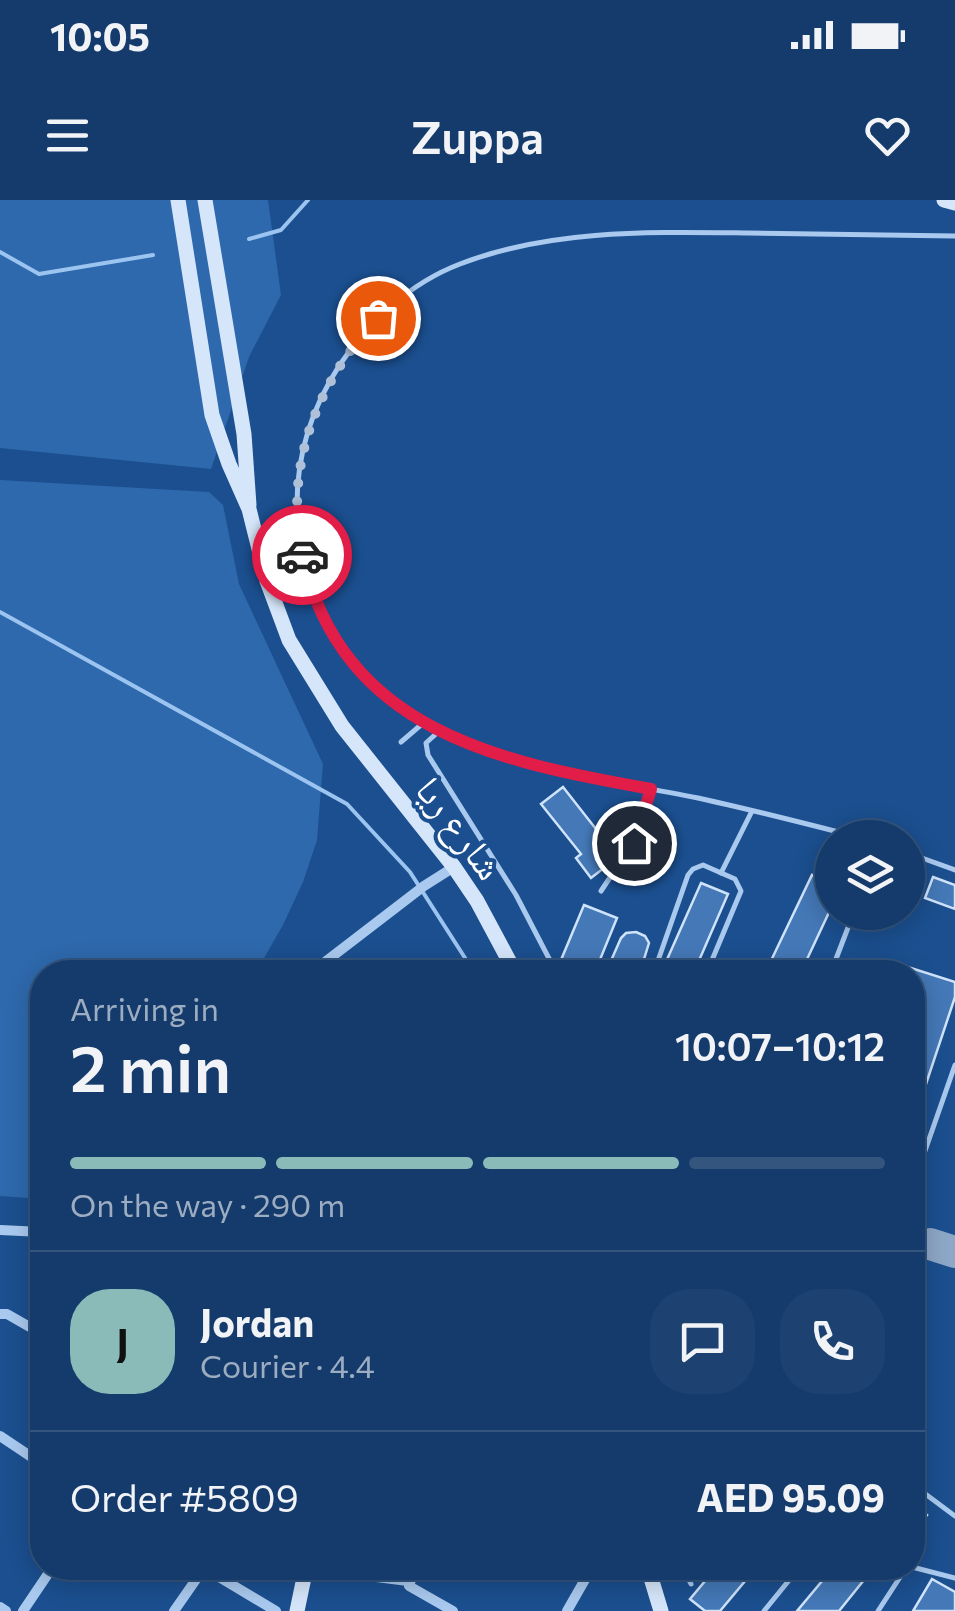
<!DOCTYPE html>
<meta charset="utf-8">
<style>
body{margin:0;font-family:Commissioner,"Noto Naskh Arabic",sans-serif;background:#1d4271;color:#f1f3f6;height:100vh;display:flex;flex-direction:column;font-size:38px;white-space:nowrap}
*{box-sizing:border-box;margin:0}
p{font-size:32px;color:#9dadc1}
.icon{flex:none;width:55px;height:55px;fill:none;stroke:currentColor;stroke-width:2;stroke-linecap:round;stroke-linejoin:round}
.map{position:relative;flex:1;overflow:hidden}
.panel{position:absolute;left:30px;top:760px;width:895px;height:620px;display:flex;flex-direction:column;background:#143b6b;border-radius:40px;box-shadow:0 5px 25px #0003,0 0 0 2px #33557e}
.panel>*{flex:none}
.controls{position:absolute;left:815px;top:620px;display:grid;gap:20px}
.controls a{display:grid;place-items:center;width:110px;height:110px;border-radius:50%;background:#143b6b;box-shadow:0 5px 25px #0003,0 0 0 2px #33557e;font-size:50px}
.pin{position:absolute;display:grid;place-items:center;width:85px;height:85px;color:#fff;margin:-42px;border:5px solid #fff;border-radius:50%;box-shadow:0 2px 10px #0007}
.courier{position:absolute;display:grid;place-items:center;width:100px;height:100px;margin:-50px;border:8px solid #e11d48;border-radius:50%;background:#fff;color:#222;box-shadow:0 2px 12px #0007}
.headline em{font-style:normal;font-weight:600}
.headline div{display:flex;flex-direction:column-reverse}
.headline{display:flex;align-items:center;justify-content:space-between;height:170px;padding:0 40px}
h1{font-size:65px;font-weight:600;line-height:75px}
.bar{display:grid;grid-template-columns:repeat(4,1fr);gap:15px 10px;align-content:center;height:120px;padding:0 40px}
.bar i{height:12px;border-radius:8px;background:#33557e}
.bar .selected{background:#8bbbb9}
.bar p{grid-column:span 4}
.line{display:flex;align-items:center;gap:25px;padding:0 40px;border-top:2px solid #33557e}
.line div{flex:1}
.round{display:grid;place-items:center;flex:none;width:105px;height:105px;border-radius:40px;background:#1d4271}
.status{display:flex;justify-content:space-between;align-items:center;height:70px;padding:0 50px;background:#143b6b;direction:ltr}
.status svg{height:28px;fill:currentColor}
header{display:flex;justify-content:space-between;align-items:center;height:130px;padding:0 40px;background:#143b6b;font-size:45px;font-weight:600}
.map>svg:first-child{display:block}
.green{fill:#2e69ad}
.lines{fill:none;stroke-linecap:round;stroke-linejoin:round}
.stream{stroke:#9cc4f0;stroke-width:4}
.taxiway{stroke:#8da7c7;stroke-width:32}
.building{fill:#4478b7;stroke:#cfe3fa;stroke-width:2.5}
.lane{stroke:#a9c9ee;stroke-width:5}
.street{stroke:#a9c9ee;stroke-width:10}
.secondary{stroke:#d6e6fa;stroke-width:15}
.done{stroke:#afc1d8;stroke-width:10;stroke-dasharray:0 18}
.route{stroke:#e11d48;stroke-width:12}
.labels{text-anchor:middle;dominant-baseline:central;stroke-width:8;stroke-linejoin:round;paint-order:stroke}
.street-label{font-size:38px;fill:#fff;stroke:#1b4f8f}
</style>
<div class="status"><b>10:05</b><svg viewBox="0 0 49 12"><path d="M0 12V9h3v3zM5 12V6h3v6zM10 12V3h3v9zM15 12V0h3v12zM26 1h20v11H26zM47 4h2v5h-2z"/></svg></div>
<header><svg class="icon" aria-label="menu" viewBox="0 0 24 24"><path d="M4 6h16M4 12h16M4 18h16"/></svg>Zuppa<svg class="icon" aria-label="heart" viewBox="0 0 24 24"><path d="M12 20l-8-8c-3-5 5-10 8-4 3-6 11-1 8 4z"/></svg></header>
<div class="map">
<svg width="955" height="1411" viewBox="0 0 955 1411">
<rect width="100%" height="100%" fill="#1b4f8f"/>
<g class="green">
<polygon points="0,0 268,0 281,95 249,157 211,269 0,248"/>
<polygon points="0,280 209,292 223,305 239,384 323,564 317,640 303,682 283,725 256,772 42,772 42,999 0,996"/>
</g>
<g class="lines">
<g class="stream">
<polyline points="249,39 281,30 308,0"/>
<polyline points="0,52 39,74 153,55"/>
<polyline points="0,412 347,604 410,672 474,772"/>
</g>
<polyline class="taxiway" points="930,1044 955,1052"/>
</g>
<g class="building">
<polygon points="563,587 603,638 612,630 627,650 591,678 576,658 581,654 541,604"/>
<polygon points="812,675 832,684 832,706 801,772 774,772 767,769"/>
<polygon points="933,677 955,685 955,709 925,698"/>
<polygon points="701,683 728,694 694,772 686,772 665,764"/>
<polygon points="584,705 617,718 597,767 581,761 578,768 561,760"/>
<polygon points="636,732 645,736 649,743 640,772 606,772 621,738 626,733"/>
<polygon points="872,760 884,764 886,760 955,782 955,797 912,926 912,772 868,772"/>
<polygon points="912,1304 927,1315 912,1335"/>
<polygon points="716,1368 756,1368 720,1411 705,1411 690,1399"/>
<polygon points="833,1368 848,1368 864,1380 839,1411 797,1411"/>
<polygon points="932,1379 955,1392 955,1411 913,1411"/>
</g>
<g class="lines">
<g class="lane">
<polyline points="438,532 426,543 428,555 516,695 556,772"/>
<polyline points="401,542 422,524"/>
<path d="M862,638C807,624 753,610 698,598C611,580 518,574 439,532C362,492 305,412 298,326C293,268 308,214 339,166C368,122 410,83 460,64C551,29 652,32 748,33C817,34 886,35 955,36"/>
<polyline points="908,653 955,670"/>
<polyline points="828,664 832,666"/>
<polyline points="721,673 752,611"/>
<polyline points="601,691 633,643 651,589"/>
<polyline points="654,772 688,675 693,669 703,665 735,679 741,691 707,772"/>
<polyline points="831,772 854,712"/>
<polyline points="912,988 955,865"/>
<polyline points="912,1284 955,1316"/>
<polyline points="912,1367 955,1378"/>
<polyline points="683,1368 691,1384"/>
<polyline points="764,1411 799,1368"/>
<polyline points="878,1411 906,1368"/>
</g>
<g class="street">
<polyline points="312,772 424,686 454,667"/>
<polyline points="0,1030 42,1032"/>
<polyline points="0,1114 7,1114 42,1134"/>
<polyline points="0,1236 42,1264"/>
<polyline points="306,1368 408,1381"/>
<polyline points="415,1368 409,1386 453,1411"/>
<polyline points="573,1368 587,1376 592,1368"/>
<polyline points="0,1407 6,1411"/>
<polyline points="23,1411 52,1368"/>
<polyline points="174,1411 204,1368 276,1411"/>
<polyline points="567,1411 587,1376"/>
</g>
<g class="secondary">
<polyline points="178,0 212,215 229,264 249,309 267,381 289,440 342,526 454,667 477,701 515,772"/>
<polyline points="205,0 244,234 249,305"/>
<polyline points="944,0 955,3"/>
<polyline points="648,1368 661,1411"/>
<polyline points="297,1411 306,1368"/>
</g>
</g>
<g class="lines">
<path class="done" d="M302,355C284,266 317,182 378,118"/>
<path class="route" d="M302,355C342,531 499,562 651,589L634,643"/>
</g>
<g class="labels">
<g class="street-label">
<text transform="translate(461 627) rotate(53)">شارع ريا</text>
</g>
</g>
</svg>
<div class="controls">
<a><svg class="icon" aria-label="layers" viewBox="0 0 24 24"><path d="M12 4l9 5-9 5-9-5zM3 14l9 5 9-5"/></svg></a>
</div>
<div class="pin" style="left:378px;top:118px;background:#ea580c"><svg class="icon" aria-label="bag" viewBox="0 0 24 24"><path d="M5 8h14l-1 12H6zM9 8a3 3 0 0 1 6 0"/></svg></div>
<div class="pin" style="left:634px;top:643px;background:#1f2937"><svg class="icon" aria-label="home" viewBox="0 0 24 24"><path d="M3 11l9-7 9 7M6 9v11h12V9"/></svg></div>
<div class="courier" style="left:302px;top:355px"><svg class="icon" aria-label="car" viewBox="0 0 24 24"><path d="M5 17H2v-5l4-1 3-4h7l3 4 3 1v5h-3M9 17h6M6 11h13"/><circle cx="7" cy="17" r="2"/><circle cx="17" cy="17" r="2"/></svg></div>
<section class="panel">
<div class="headline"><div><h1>2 min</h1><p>Arriving in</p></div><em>10:07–10:12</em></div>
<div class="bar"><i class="selected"></i><i class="selected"></i><i class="selected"></i><i></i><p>On the way · 290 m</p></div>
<div class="line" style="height:180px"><b class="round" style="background:#8bbbb9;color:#111">J</b><div><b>Jordan</b><p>Courier · 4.4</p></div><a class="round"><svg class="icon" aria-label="chat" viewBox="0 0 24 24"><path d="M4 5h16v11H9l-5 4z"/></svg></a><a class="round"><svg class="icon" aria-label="phone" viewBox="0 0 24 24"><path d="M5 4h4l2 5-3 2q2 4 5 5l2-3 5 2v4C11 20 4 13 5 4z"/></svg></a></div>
<div class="line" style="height:130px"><div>Order #5809</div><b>AED 95.09</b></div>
</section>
</div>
